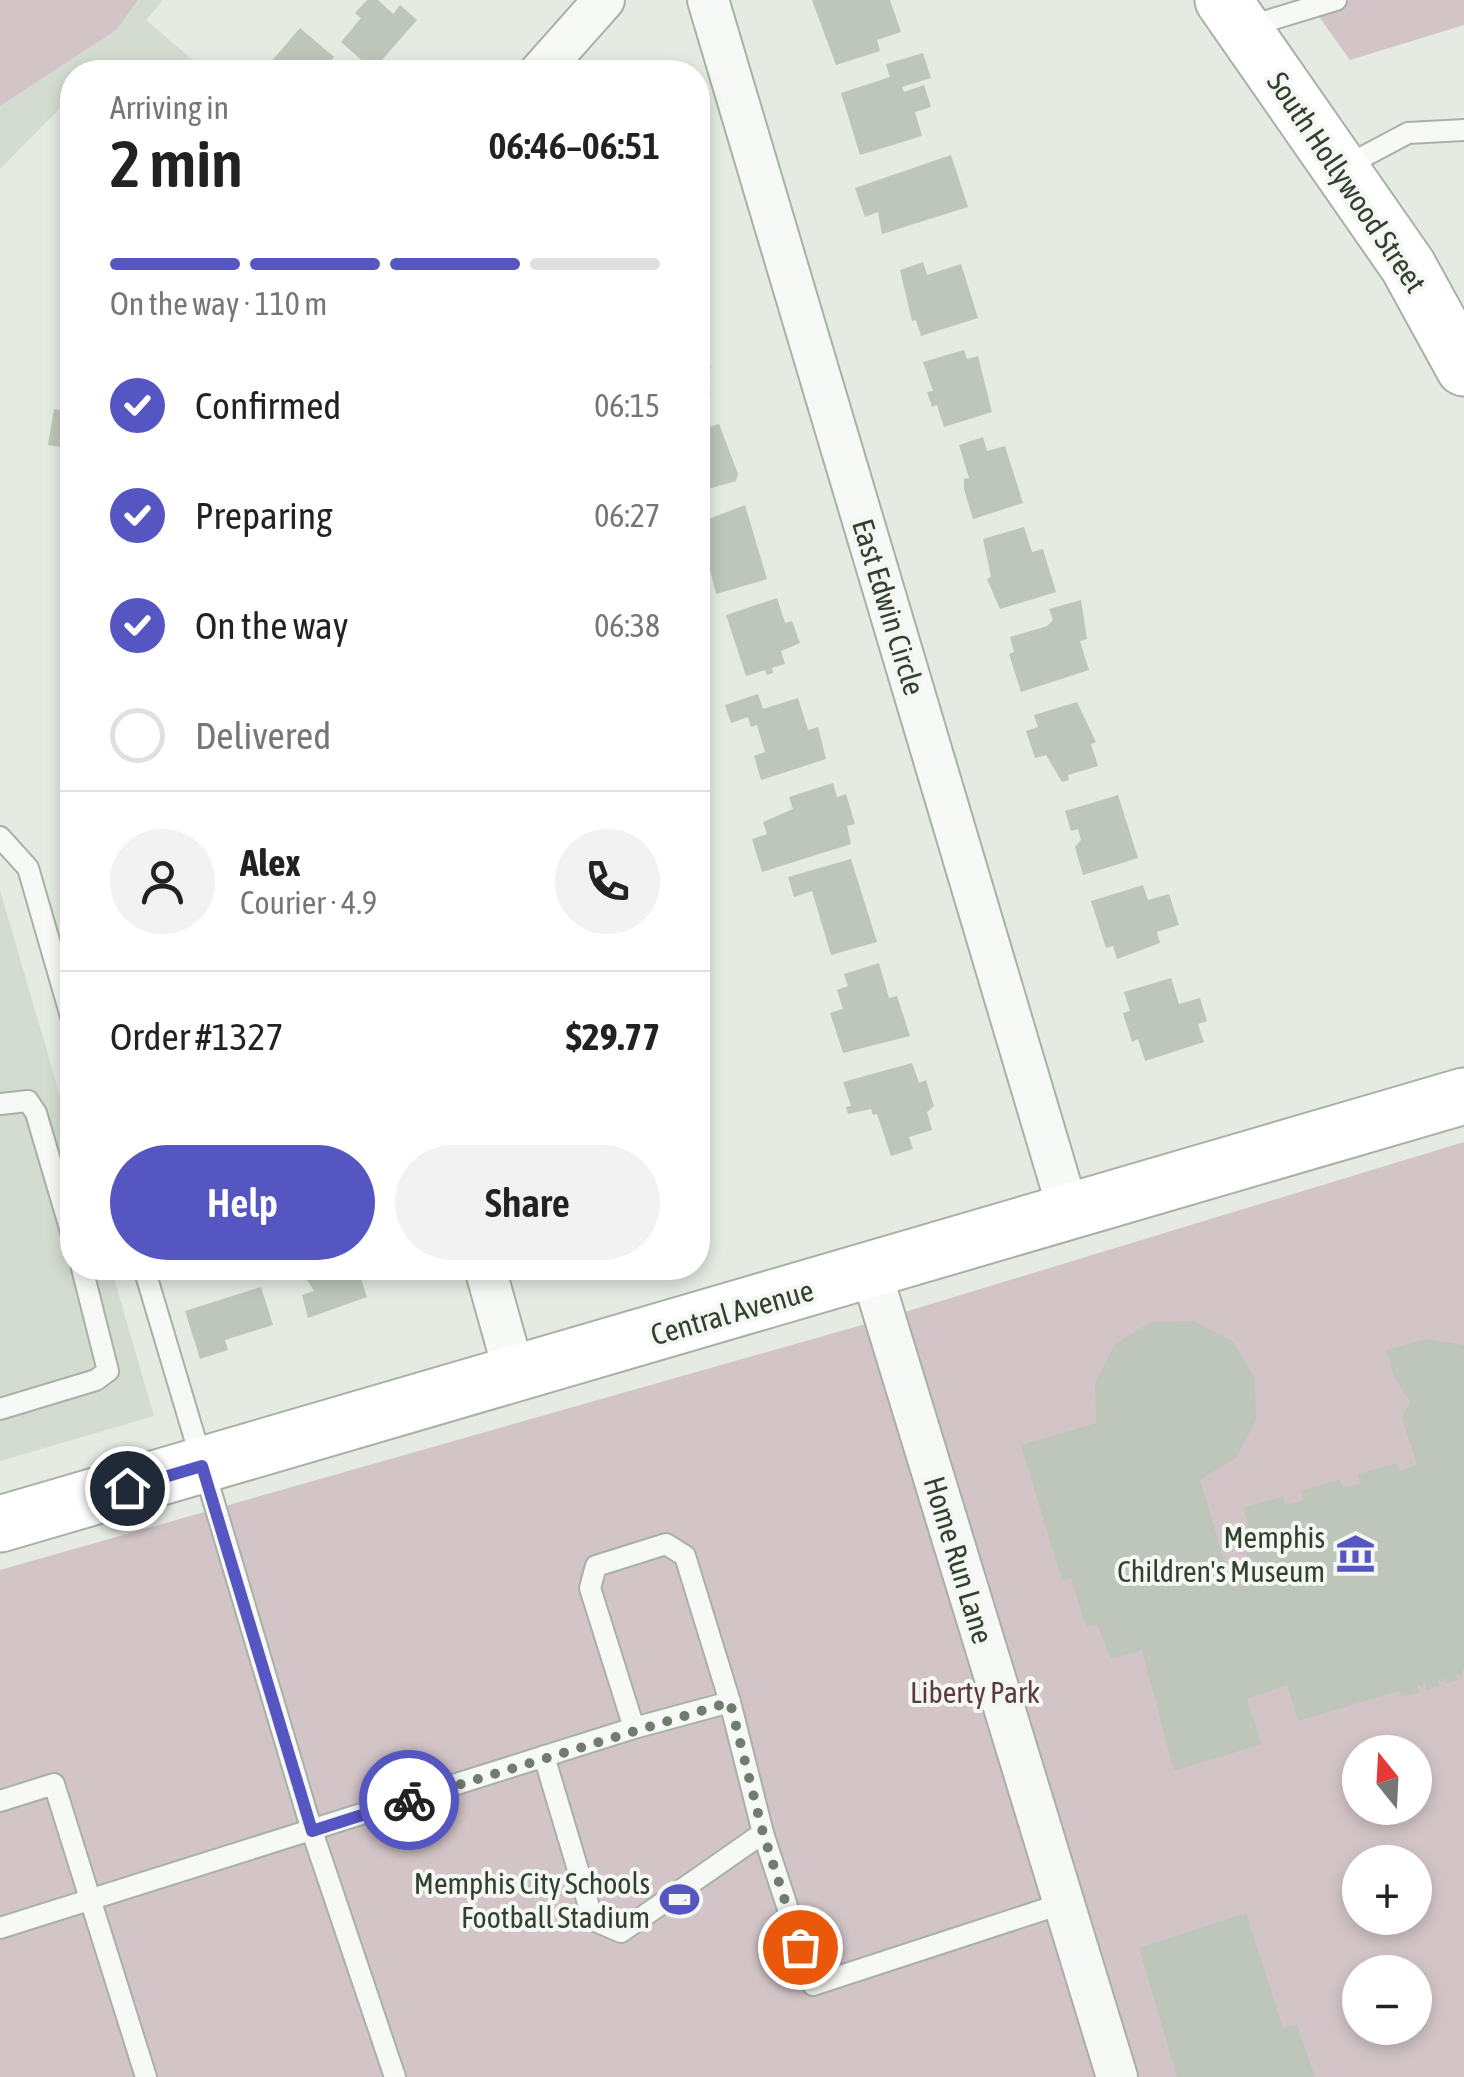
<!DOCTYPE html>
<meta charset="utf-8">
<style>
body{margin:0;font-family:"Asap Condensed",sans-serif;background:#f2f2f2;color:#222;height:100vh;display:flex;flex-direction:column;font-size:38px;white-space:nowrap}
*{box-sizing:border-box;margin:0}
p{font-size:32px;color:#767676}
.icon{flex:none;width:55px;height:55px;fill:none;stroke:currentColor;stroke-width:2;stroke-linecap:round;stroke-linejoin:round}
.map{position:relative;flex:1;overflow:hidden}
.panel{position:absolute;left:60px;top:60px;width:650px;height:1220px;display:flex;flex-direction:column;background:#fff;border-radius:40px;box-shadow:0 5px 15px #0003}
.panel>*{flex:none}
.needle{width:65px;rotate:342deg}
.fabs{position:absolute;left:1342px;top:1735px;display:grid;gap:20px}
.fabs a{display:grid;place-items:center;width:90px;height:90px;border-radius:50%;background:#fff;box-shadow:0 5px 15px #0003;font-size:50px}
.pin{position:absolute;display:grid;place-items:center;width:85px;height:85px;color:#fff;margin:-42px;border:5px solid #fff;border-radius:50%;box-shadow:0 2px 10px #0007}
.courier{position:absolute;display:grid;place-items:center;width:100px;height:100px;margin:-50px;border:8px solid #5656c2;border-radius:50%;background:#fff;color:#222;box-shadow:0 2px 12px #0007}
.head em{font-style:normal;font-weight:600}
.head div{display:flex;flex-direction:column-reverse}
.head{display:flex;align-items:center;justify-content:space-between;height:170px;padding:0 50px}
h1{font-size:65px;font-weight:600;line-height:75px}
.bar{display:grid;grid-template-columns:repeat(4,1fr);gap:15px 10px;align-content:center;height:120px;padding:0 50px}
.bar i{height:12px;border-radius:8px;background:#e0e0e0}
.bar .active{background:#5656c2}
.bar p{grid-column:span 4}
.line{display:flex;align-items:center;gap:25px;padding:0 50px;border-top:2px solid #e0e0e0}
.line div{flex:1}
.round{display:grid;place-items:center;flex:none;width:105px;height:105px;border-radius:52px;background:#f2f2f2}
ol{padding:0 50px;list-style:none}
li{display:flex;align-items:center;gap:30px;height:110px}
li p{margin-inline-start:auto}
li .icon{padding:10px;border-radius:50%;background:#5656c2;color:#fff;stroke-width:4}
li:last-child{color:#767676}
li i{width:55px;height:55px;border:5px solid #e0e0e0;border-radius:50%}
.action{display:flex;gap:20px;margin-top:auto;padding:20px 50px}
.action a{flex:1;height:115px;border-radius:60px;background:#5656c2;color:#fff;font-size:40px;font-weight:600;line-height:115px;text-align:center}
.action a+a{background:#f2f2f2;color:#222}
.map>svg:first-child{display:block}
.built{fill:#d4dcd2}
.green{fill:#d3c5c7;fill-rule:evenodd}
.building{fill:#bec6bb}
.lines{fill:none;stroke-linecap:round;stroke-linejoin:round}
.lane-casing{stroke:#a8b1a5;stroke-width:24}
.street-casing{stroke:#a8b1a5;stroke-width:44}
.secondary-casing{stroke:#a8b1a5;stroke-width:59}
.lane{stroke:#f6f9f6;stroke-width:20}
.street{stroke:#f6f9f6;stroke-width:40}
.secondary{stroke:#fff;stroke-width:55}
.done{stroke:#707c6d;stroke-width:10;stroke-dasharray:0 18}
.route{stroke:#5656c2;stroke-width:12}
.labels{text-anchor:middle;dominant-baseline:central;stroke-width:8;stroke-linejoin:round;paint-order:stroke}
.street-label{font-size:30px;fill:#31412d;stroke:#f4f7f3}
.poi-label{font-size:30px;fill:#31412d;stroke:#f4f7f3;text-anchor:end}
.park-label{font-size:30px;fill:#5b3b3d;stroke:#f4f7f3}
</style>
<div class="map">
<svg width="1464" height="2077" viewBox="0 0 1464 2077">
<rect width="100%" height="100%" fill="#e5eae3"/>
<g class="built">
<polygon points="0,0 163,0 146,20 207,72 72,72 72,96 0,169"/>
<polygon points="0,890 72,1137 72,1268 111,1268 154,1416 0,1461"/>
</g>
<g class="green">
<polygon points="0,0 138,0 116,30 0,106"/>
<polygon points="1307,0 1464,0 1464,25 1350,60"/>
<path d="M1464,1142V2077H0V1570L862,1325ZM1360,1752H1415V1808H1360ZM1360,1862H1415V1918H1360ZM1360,1972H1415V2028H1360Z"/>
</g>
<g class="building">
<polygon points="367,0 378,0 393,14 400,5 417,20 373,70 341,42 361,18 355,13"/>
<polygon points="812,0 890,0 901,32 877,40 880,51 836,65"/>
<polygon points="300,28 334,57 320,72 281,72 270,63"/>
<polygon points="923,53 931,78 902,87 904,92 924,85 931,107 915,112 922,136 860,155 841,93 890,77 886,64"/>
<polygon points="951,155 968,207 882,234 878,212 865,217 855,188"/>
<polygon points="923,262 927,275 961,264 978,318 921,336 916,320 912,321 900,270"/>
<polygon points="705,350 711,368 704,370 711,393 698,397 698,353"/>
<polygon points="964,350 967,359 978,356 992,412 944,427 937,405 932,407 927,392 933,391 923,362"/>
<polygon points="54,409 72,412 72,449 48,445"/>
<polygon points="719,424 738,474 736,481 698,492 698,430"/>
<polygon points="983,437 987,451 1005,446 1023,503 973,519 964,489 964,479 969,478 959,445"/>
<polygon points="745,505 767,579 716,594 698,523"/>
<polygon points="1024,527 1032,552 1043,549 1056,592 1000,609 987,579 991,577 983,539"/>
<polygon points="777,598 785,623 792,621 800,643 781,651 785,664 772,668 773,673 767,675 765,670 746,676 726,615"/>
<polygon points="1081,600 1087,639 1080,641 1089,670 1021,692 1009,654 1014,652 1010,637 1047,626 1053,620 1049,609"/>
<polygon points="758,694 763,709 798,698 808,730 818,727 826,759 761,780 754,756 765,752 757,725 751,727 748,717 731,723 725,705"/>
<polygon points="1077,702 1096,742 1091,744 1098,766 1068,775 1069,780 1062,782 1046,755 1035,758 1026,731 1038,727 1034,715"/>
<polygon points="833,783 837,797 846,794 855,824 847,826 851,844 762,872 752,839 767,834 763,822 793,809 789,797"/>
<polygon points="1118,795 1138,858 1083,875 1075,847 1081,840 1078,829 1071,831 1065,811"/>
<polygon points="851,859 877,942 831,955 812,891 794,897 788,877"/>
<polygon points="1143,885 1148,900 1169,894 1179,925 1157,932 1160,943 1117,959 1113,946 1106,948 1091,901"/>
<polygon points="879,963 889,998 897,996 910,1036 843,1053 830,1013 843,1009 837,990 848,986 844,974"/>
<polygon points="1171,978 1179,1004 1200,998 1207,1021 1198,1024 1204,1042 1145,1061 1138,1039 1132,1042 1123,1013 1130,1011 1124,992"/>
<polygon points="912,1063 919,1083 926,1080 934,1106 927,1112 932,1130 909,1137 913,1149 891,1156 877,1114 873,1115 871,1109 848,1114 846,1107 851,1106 843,1082"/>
<polygon points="308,1268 365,1268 368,1277 361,1279 367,1297 308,1318 302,1295 314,1291 304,1275 309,1273"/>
<polygon points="261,1287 273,1325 225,1340 228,1350 200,1359 185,1311"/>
<polygon points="1194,1321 1233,1342 1255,1378 1256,1420 1236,1458 1200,1480 1233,1588 1255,1582 1239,1530 1249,1527 1243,1508 1283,1496 1285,1505 1304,1500 1301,1491 1340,1479 1343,1488 1361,1483 1358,1474 1396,1463 1399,1471 1417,1465 1402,1418 1410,1402 1394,1377 1386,1350 1426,1339 1464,1345 1464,1667 1461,1677 1455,1672 1458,1680 1446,1684 1443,1676 1442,1682 1437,1678 1439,1686 1427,1690 1424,1682 1423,1688 1417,1684 1420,1692 1402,1697 1399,1691 1298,1721 1287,1685 1247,1699 1262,1744 1174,1771 1142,1650 1111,1659 1097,1624 1088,1627 1084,1621 1071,1578 1062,1581 1021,1445 1096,1423 1095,1383 1115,1344 1151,1322"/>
<polygon points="1246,1913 1283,2028 1297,2024 1315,2077 1177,2077 1139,1948"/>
</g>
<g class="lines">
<defs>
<g id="lane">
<polyline points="1247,27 1336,0"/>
<polyline points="1342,168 1408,133 1464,130"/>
<polyline points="0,837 28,868 72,1020"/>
<polyline points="0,1104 28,1101 36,1113 72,1235"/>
<polyline points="144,1268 312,1831 395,2077"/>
<polyline points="0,1409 96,1380 108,1371 82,1268"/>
<polyline points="544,1756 593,1920 621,1932 763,1833 730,1702"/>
<polyline points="0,1801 54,1784 146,2077"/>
<polyline points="763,1833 813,1985 1064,1903"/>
<polyline points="0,1928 634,1728 730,1702 685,1556 666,1544 596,1566 590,1588 634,1728"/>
</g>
<g id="street">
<polyline points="708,0 1069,1213"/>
<polyline points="540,72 604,0"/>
<polyline points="485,1268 515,1375"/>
<polyline points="871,1272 1117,2077"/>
</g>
<g id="secondary">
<polyline points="1223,0 1408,266 1464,368"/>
<polyline points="0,1524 1464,1096"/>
</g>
</defs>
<use href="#lane" class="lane-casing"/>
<use href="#street" class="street-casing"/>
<use href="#secondary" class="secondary-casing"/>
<use href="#lane" class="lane"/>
<use href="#street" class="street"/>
<use href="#secondary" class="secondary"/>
</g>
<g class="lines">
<polyline class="done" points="409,1800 730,1702 763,1833 800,1947"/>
<polyline class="route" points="127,1488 202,1466 312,1831 409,1800"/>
</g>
<defs>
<symbol id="museum-bare" viewBox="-9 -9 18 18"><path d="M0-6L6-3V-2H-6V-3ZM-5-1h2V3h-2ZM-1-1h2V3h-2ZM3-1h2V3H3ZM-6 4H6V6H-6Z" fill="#5656c2" stroke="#f4f7f3" stroke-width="2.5" paint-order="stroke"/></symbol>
<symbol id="stadium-bare" viewBox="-9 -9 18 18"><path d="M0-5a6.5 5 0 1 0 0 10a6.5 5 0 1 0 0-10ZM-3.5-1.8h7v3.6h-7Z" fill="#5656c2" stroke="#f4f7f3" stroke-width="2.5" paint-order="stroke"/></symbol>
</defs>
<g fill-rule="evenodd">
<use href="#museum-bare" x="1328" y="1526" width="55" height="55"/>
<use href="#stadium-bare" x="652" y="1872" width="55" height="55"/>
</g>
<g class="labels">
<g class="street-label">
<text transform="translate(1347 182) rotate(56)">South Hollywood Street</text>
<text transform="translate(889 607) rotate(73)">East Edwin Circle</text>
<text transform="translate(732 1312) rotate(-16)">Central Avenue</text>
<text transform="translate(959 1560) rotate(73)">Home Run Lane</text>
</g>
<g class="poi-label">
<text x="1325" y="1537">Memphis<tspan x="1325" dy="34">Children's Museum</tspan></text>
<text x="650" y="1883">Memphis City Schools<tspan x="650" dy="34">Football Stadium</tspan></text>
</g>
<g class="park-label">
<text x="975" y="1692">Liberty Park</text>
</g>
</g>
</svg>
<div class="fabs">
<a><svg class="needle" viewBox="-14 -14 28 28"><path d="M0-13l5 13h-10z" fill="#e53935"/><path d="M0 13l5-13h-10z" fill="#767676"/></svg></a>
<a>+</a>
<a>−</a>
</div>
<div class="pin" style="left:800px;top:1947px;background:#ea580c"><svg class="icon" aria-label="bag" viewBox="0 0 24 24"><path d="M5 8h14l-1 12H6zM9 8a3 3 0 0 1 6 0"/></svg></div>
<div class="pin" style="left:127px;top:1488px;background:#1f2937"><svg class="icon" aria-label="home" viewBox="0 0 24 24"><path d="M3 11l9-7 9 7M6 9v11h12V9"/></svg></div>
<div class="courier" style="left:409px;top:1800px"><svg class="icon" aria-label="bike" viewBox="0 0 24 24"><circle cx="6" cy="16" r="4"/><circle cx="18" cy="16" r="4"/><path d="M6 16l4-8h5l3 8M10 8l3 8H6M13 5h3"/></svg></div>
<section class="panel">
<div class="head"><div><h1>2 min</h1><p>Arriving in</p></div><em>06:46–06:51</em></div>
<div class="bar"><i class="active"></i><i class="active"></i><i class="active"></i><i></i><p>On the way · 110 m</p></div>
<ol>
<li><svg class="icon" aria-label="check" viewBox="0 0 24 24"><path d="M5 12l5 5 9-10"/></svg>Confirmed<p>06:15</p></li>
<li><svg class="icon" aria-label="check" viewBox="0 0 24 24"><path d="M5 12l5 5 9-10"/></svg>Preparing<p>06:27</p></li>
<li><svg class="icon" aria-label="check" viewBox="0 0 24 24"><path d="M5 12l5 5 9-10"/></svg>On the way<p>06:38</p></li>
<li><i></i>Delivered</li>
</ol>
<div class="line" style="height:180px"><a class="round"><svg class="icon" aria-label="person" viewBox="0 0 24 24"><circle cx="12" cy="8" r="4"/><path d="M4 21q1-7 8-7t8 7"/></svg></a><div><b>Alex</b><p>Courier · 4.9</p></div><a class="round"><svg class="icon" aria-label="phone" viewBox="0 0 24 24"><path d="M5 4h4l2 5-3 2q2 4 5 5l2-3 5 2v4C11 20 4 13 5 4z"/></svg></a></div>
<div class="line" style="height:130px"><div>Order #1327</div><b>$29.77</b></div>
<div class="action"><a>Help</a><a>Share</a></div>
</section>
</div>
